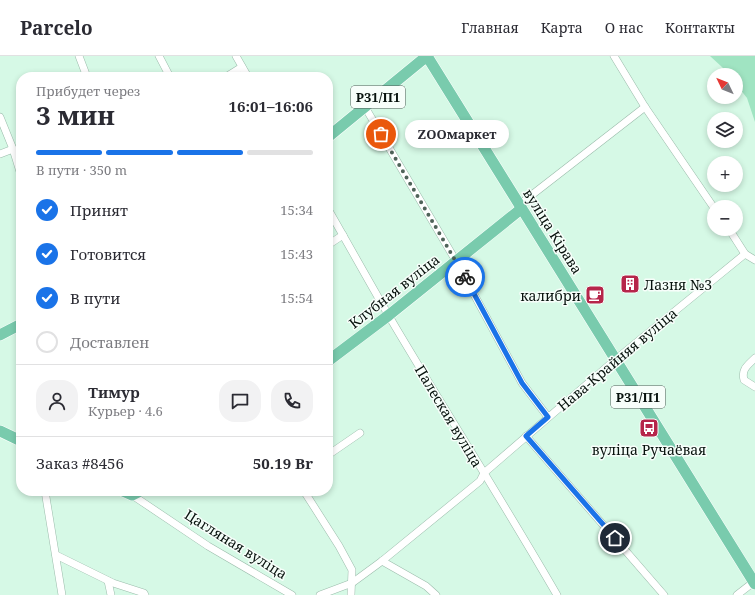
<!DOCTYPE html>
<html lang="ru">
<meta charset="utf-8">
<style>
body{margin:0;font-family:"Noto Serif",serif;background:#f2f2f3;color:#2b2b33;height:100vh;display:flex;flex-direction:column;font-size:15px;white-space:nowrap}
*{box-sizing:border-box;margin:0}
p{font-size:13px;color:#7c7c81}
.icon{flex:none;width:22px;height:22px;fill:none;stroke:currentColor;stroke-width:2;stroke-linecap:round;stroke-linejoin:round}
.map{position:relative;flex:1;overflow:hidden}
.sheet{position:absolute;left:16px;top:16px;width:317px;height:424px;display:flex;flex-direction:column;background:#fff;border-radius:16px;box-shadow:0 2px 6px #0003}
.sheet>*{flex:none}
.needle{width:26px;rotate:313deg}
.tools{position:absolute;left:707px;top:12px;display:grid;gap:8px}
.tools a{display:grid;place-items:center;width:36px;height:36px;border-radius:50%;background:#fff;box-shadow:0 2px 6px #0003;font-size:20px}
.pin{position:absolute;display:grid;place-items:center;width:34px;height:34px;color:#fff;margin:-17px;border:2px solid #fff;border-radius:50%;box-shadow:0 1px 4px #0007}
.courier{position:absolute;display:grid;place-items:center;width:40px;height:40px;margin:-20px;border:3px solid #1a73e8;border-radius:50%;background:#fff;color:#222;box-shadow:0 1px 5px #0007}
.bubble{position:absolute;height:28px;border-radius:14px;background:#fff;box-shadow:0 2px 6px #0003;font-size:13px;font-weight:700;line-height:28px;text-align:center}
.overview em{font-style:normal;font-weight:700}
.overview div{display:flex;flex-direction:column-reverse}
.overview{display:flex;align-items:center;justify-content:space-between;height:68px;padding:0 20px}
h1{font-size:26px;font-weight:700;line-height:30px}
.bar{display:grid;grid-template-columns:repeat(4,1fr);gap:6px 4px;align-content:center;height:48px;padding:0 20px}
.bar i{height:5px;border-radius:3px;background:#e1e1e2}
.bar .selected{background:#1a73e8}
.bar p{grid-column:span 4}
.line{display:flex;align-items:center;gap:10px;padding:0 20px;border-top:1px solid #e1e1e2}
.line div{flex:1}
.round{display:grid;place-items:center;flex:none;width:42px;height:42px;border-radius:16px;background:#f2f2f3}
ol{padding:0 20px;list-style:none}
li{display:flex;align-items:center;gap:12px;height:44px}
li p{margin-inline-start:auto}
li .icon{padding:4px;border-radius:50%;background:#1a73e8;color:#fff;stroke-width:4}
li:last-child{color:#7c7c81}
li i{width:22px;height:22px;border:2px solid #e1e1e2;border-radius:50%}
header{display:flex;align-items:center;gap:24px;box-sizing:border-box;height:56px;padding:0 20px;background:#fff;border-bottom:1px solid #e1e1e2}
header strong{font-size:19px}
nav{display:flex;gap:22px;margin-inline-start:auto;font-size:14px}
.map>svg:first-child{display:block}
.green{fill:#a0e4c2}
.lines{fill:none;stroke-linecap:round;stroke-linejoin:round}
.minor-casing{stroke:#9bbcab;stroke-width:8}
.primary-casing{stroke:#fff;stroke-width:12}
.minor{stroke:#fff;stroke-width:7}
.primary{stroke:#79cbad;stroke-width:11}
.done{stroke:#4f6359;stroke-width:4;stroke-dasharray:0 7.2}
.route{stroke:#1a73e8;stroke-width:5}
.labels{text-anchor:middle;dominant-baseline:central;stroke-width:3;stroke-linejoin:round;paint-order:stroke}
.shield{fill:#f7fefa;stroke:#4f5954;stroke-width:1}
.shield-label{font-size:13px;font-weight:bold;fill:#07120d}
.street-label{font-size:14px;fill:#07120d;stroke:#f7fefa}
.poi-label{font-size:14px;fill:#07120d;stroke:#f7fefa;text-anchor:start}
</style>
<header>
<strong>Parcelo</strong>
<nav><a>Главная</a><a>Карта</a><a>О нас</a><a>Контакты</a></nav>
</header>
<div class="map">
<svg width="755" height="539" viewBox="0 0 755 539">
<rect width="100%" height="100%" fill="#d6f9e6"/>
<polygon class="green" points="710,0 755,0 755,66 747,42 736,28 736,19 729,19 722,11"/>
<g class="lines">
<defs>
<g id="minor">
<polyline points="79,0 87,21"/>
<polyline points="159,0 170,21"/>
<polyline points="236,0 248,21"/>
<polyline points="614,0 645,51 714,152"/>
<polyline points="226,21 242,11"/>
<polyline points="365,51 456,205 522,327 548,361"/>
<polyline points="0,61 13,93 21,119"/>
<polyline points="0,98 13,93"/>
<path d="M328,153C351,193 373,233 396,272C449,361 505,449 557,539"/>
<polyline points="521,153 524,145 645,51"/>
<polyline points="729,173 745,198 755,204"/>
<polyline points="328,189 343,179"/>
<path d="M755,302C748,309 741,313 744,324L755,331"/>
<polyline points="526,380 664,539"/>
<polyline points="328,399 360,377"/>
<polyline points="45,435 62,539"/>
<polyline points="304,435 339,490 352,514 351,539"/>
<polyline points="132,439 208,490 292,539"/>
<polyline points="56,499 113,527 144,537 145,539"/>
<polyline points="382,505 426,530 436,539"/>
<polyline points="108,525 111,539"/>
<polyline points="320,539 352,527 382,505 480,425 484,417 615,304 745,198"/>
<polyline points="737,539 755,525"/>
</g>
<g id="primary">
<polyline points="328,81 427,0 755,528"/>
<polyline points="0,279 21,268"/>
<polyline points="328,305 389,259 521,153"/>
<polyline points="0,375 21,385"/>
<polyline points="123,435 132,439 140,435"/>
</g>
</defs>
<use href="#minor" class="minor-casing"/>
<use href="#primary" class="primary-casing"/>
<use href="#minor" class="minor"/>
<use href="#primary" class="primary"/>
</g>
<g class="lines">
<polyline class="done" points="381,78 465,221"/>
<polyline class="route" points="465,221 522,327 548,361 526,380 615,482"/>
</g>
<defs>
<symbol id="building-square" viewBox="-11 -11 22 22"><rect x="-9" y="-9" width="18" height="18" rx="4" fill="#b6254a" stroke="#f7fefa"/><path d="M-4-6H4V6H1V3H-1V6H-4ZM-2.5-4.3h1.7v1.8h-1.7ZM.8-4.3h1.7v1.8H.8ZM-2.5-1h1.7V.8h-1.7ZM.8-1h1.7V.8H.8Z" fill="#fff"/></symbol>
<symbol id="cafe-square" viewBox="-11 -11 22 22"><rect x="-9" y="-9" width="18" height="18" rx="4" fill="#b6254a" stroke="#f7fefa"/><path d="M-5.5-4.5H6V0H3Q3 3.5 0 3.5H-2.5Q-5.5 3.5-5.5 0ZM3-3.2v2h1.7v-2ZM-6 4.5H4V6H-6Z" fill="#fff"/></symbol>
<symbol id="bus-square" viewBox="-11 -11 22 22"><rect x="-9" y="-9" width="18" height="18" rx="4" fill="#b6254a" stroke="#f7fefa"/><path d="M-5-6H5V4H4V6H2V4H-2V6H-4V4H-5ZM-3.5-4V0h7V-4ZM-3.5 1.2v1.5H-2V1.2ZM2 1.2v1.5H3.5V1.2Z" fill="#fff"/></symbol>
</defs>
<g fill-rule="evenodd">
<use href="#building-square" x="619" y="217" width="22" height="22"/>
<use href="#cafe-square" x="584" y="228" width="22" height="22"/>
<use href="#bus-square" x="638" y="361" width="22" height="22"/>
</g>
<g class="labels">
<g class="shield">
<rect x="351" y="30" width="54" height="22" rx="3"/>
<rect x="611" y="330" width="54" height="22" rx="3"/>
</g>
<g class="shield-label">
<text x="378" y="41">Р31/П1</text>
<text x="638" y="341">Р31/П1</text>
</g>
<g class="street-label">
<text transform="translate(553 175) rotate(58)">вуліца Кірава</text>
<text transform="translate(394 235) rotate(-38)">Клубная вуліца</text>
<text transform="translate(617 303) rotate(-40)">Нава-Крайняя вуліца</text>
<text transform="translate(449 360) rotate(59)">Палеская вуліца</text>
<text transform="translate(236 488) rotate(32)">Цагляная вуліца</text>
</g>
<g class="poi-label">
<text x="644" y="228">Лазня №3</text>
<text x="581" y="239" text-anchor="end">калибри</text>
<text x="649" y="393" text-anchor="middle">вуліца Ручаёвая</text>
</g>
</g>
</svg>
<div class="tools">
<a><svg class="needle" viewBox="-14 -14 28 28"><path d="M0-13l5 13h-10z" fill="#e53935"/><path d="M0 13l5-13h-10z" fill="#7c7c81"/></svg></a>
<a><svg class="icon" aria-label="layers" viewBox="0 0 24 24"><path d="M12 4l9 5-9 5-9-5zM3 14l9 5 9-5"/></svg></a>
<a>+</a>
<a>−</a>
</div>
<div class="pin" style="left:381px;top:78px;background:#ea580c"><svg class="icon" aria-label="bag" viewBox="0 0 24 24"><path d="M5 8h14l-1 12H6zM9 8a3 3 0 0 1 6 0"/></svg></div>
<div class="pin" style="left:615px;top:482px;background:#1f2937"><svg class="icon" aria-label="home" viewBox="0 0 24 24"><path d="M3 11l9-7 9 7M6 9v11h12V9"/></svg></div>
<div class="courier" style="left:465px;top:221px"><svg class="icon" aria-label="bike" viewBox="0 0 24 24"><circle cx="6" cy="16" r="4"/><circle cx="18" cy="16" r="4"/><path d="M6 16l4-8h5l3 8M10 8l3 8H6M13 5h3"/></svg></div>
<div class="bubble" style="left:405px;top:64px;width:104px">ZOOмаркет</div>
<section class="sheet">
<div class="overview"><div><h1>3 мин</h1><p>Прибудет через</p></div><em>16:01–16:06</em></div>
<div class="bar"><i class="selected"></i><i class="selected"></i><i class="selected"></i><i></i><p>В пути · 350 m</p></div>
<ol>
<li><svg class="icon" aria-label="check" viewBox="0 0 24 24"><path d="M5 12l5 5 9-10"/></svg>Принят<p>15:34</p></li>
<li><svg class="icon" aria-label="check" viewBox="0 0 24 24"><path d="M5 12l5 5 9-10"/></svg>Готовится<p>15:43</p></li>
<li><svg class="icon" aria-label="check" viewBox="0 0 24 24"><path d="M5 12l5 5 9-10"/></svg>В пути<p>15:54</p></li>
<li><i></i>Доставлен</li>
</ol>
<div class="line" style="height:72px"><a class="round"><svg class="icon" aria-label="person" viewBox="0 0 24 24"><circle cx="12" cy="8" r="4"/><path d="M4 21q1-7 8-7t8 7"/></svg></a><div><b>Тимур</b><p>Курьер · 4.6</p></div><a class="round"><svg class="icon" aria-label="chat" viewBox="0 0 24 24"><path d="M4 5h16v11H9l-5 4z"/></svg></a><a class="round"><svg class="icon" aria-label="phone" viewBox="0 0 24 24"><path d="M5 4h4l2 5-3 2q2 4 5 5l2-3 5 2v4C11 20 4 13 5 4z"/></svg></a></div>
<div class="line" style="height:52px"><div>Заказ #8456</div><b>50.19 Br</b></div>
</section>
</div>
